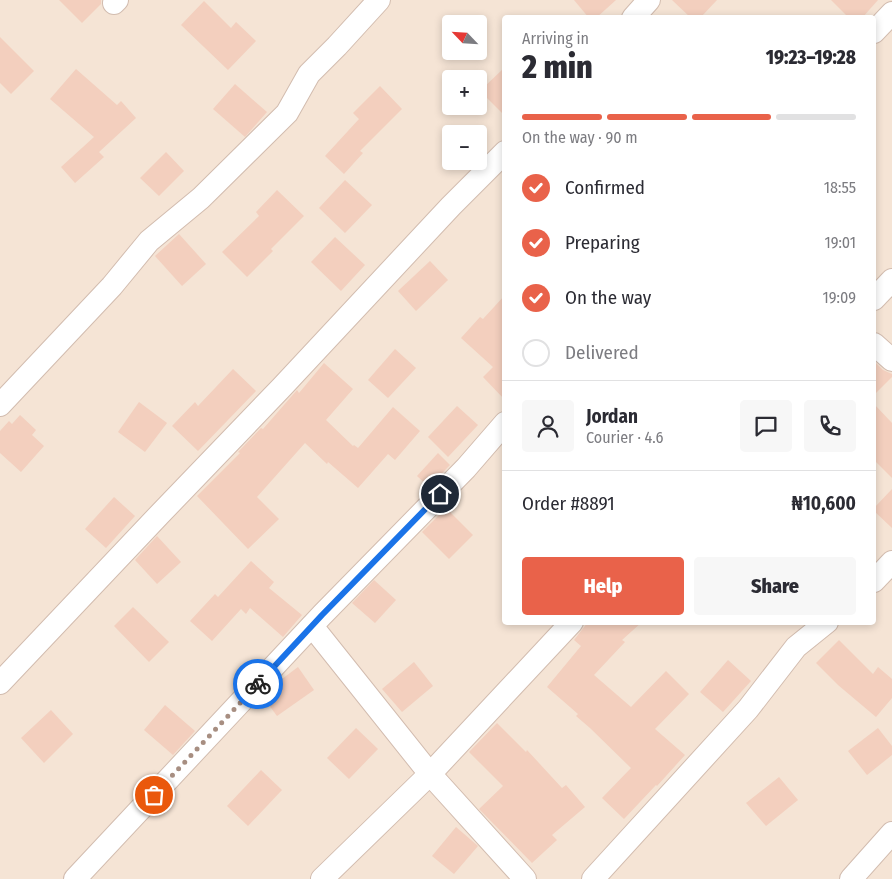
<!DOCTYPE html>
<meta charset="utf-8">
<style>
body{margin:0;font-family:"Fira Sans Condensed",sans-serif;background:#f7f7f7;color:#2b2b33;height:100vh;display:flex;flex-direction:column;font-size:19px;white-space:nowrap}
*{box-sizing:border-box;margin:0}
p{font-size:16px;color:#7c7c81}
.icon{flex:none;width:28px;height:28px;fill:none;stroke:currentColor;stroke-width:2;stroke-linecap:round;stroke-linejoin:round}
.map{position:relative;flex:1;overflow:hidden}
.details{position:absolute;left:502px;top:15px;width:374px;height:610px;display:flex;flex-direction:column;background:#fff;border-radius:5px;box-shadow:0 2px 8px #0003}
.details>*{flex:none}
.needle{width:32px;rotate:295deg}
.tools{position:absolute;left:442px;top:15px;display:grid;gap:10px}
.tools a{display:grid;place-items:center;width:45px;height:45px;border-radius:5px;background:#fff;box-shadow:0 2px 8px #0003;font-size:25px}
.pin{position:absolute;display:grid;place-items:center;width:42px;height:42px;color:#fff;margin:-21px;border:2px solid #fff;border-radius:50%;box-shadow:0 1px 5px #0007}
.courier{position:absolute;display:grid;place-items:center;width:50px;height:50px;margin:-25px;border:4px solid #1a73e8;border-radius:50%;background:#fff;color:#222;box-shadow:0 1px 6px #0007}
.overview em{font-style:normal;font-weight:800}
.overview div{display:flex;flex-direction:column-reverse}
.overview{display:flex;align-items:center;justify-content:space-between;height:85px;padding:0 20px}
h1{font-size:32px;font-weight:800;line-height:38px}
.bar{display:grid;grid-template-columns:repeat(4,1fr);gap:8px 5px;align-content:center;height:60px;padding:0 20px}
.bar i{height:6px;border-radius:4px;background:#e1e1e2}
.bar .active{background:#e9624a}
.bar p{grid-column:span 4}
.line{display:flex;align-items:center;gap:12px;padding:0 20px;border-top:1px solid #e1e1e2}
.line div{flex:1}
.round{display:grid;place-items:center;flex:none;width:52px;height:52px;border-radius:5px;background:#f7f7f7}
ol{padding:0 20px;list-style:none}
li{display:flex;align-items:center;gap:15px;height:55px}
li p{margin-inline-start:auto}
li .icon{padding:5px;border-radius:50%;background:#e9624a;color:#fff;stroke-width:4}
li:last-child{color:#7c7c81}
li i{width:28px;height:28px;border:2px solid #e1e1e2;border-radius:50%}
.button{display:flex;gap:10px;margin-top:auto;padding:10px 20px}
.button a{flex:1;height:58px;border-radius:5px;background:#e9624a;color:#fff;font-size:20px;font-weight:800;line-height:58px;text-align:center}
.button a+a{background:#f7f7f7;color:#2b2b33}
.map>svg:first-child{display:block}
.residential{fill:#f5e4d5;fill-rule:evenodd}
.building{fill:#f3cfbe}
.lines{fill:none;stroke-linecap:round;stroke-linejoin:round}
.minor-casing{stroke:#d2bcaf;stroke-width:24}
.minor{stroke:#fff;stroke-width:22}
.done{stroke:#a78e81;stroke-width:5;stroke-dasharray:0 9}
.route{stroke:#1a73e8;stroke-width:6}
</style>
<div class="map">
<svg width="892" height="879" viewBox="0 0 892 879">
<rect width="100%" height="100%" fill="#fdf3e7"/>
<path class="residential" d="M0,0H892V879H0ZM505,18H874V622H505ZM451,24H479V51H451ZM451,79H479V106H451ZM451,134H479V161H451Z"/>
<g class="building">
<polygon points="59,0 101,0 101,4 82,23"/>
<polygon points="574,0 616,0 596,18 589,18"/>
<polygon points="672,0 717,0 700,18 691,18"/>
<polygon points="831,0 878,0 862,18 849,18"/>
<polygon points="204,1 231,28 236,22 256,41 228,70 181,25"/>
<polygon points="0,37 34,71 11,94 0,83"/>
<polygon points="505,67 505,116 480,91"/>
<polygon points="76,69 117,105 121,101 136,118 99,152 104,157 75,183 61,167 94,137 50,99"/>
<polygon points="235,84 267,112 245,137 213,109"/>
<polygon points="380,86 402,109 360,151 363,153 344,174 325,156 359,119 353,113"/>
<polygon points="166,152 184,171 159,196 140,178"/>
<polygon points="345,180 372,205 345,233 319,208"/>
<polygon points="277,190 304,216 271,249 273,251 247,277 222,252 259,216 256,212"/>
<polygon points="179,234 206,264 182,286 155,256"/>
<polygon points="335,237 365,265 341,291 311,262"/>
<polygon points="430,261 448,280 416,311 398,291"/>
<polygon points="505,295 505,400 483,377 493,367 461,338 480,317 483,319"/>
<polygon points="395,349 416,368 388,398 368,380"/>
<polygon points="874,361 883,370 892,374 892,377 874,395"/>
<polygon points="324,363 353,389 326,420 353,446 354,445 358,448 393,407 420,431 395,460 388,454 358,488 328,462 327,464 305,443 257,497 279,519 248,549 197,496 240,453 238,452 261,428 263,429 297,390 299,393"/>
<polygon points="233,369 256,391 198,451 172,426 195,402 198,406"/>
<polygon points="139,402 167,423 145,452 118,432"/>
<polygon points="874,404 892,423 892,478 874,460"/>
<polygon points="457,406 478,425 448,457 428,437"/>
<polygon points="20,415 36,430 32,435 44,446 21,472 0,453 0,431 9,421 12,424"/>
<polygon points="438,453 450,465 429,487 417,476"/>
<polygon points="892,489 892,528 874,511 874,508"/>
<polygon points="114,497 135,516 106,548 85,529"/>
<polygon points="446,508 473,535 449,559 422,532"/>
<polygon points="157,536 181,562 157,584 135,560"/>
<polygon points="251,561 274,582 269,588 302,615 283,637 250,608 246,614 241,609 212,641 190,621 215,594 218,597"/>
<polygon points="374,580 396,600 375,623 352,603"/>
<polygon points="133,607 169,642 149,662 114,626"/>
<polygon points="588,622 642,622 622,640 625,642 594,675 631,707 666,671 689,694 655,729 685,755 657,786 656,785 624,819 602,798 631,768 590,728 576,716 578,714 547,687 581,646 574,640"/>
<polygon points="839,640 873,674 878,667 892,679 892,698 876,717 838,685 816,663"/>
<polygon points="728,660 751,681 723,712 700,692"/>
<polygon points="414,662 433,686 402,712 382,689"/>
<polygon points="298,667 314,690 277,716 263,697 278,682"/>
<polygon points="165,705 195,731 173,755 144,730"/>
<polygon points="51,710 73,734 44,763 21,738"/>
<polygon points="497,723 526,752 527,750 562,788 566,785 585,807 552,835 557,840 532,863 479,809 503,786 469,752"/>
<polygon points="356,728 378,749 349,779 327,758"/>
<polygon points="878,728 892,746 892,755 867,775 848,751"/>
<polygon points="261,770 282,790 248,826 227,806"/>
<polygon points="779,777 798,800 766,826 746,803"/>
<polygon points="456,827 478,846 454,874 432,856"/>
</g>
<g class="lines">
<defs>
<g id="minor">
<polyline points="114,3 117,0"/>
<polyline points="633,18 649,0"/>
<polyline points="874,32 892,13"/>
<polyline points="874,299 892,280"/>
<polyline points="874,344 892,360"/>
<polyline points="0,405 112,286 149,241 201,198 287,113 309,74 337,46 379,0"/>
<polyline points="874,581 892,562"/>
<polyline points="312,626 430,774 525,879"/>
<polyline points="0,683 159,515 282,387 451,206 505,152"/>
<polyline points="75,879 322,615 466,468 505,423"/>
<polyline points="322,879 430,774 572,622"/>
<polyline points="593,879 748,709 796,647 827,622"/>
<polyline points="851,879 892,833"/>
</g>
</defs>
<use href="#minor" class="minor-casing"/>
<use href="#minor" class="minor"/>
</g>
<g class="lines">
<polyline class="done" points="154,795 258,684"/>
<polyline class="route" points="258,684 322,615 440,494"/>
</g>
</svg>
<div class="tools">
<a><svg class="needle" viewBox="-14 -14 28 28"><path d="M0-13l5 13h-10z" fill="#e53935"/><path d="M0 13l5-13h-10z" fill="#7c7c81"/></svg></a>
<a>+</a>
<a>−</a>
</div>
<div class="pin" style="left:154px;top:795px;background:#ea580c"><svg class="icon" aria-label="bag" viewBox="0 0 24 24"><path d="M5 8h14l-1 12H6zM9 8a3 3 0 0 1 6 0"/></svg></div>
<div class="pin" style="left:440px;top:494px;background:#1f2937"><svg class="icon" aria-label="home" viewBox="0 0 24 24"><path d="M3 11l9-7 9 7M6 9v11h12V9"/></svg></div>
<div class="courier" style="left:258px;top:684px"><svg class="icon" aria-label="bike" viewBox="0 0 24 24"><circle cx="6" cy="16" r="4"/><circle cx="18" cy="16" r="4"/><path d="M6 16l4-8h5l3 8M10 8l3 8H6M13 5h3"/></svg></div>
<section class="details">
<div class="overview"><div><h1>2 min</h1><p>Arriving in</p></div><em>19:23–19:28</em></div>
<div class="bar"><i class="active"></i><i class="active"></i><i class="active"></i><i></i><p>On the way · 90 m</p></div>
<ol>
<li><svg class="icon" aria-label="check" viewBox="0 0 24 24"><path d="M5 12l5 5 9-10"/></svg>Confirmed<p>18:55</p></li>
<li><svg class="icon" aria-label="check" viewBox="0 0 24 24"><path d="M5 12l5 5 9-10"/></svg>Preparing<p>19:01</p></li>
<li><svg class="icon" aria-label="check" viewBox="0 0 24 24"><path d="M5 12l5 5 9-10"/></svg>On the way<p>19:09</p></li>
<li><i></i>Delivered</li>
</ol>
<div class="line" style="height:90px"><a class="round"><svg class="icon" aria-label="person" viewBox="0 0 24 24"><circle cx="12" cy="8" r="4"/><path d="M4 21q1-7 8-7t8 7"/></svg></a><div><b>Jordan</b><p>Courier · 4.6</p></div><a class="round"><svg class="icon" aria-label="chat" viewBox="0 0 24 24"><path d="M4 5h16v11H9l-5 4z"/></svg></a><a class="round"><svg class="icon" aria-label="phone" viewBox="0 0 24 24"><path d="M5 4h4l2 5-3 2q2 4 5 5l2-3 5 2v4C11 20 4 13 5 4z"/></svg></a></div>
<div class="line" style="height:65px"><div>Order #8891</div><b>₦10,600</b></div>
<div class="button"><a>Help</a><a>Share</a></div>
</section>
</div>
